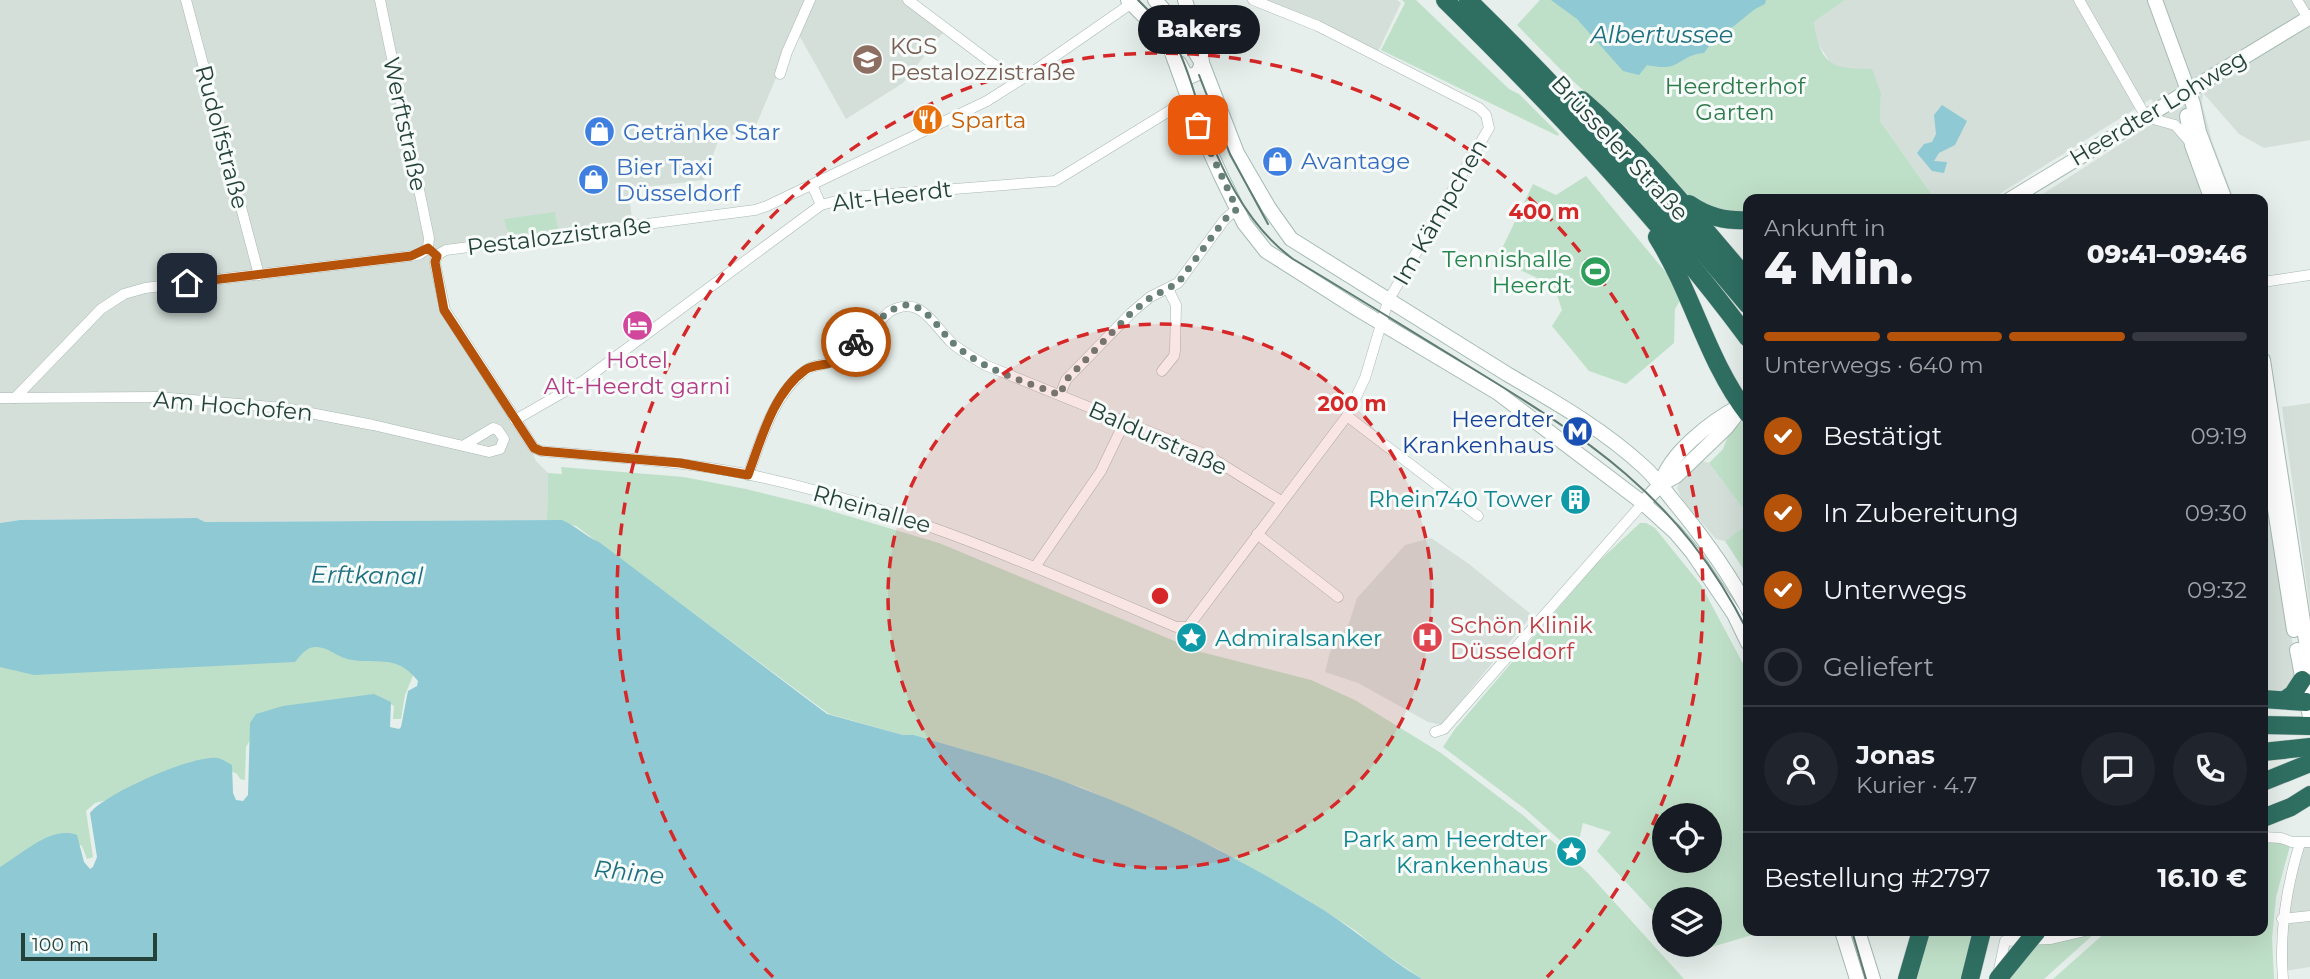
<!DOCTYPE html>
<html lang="de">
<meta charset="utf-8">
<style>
body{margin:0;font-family:Montserrat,sans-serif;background:#20242c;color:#f1f3f6;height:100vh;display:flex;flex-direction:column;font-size:26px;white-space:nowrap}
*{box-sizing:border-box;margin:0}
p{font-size:23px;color:#9ea1a6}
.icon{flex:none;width:38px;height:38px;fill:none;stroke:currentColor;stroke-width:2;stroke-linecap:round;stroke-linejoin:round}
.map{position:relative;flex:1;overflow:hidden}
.side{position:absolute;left:1743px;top:194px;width:525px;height:742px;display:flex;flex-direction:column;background:#171b24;border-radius:14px;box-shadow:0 7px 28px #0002}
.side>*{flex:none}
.controls{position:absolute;left:1652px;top:803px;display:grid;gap:14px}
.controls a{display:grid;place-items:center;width:70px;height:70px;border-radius:50%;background:#171b24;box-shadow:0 7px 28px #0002;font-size:35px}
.scale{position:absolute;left:21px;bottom:18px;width:136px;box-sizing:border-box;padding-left:7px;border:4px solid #24423a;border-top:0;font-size:19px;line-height:24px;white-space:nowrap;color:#24423a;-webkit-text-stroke:5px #f7fbf9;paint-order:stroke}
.pin{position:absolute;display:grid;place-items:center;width:60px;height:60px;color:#fff;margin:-30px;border-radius:14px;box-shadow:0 4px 10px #0006}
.courier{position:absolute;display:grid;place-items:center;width:70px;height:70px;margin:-35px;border:5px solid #b45309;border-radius:50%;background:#fff;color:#222;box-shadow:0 2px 9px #0007}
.bubble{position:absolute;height:49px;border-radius:24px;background:#171b24;box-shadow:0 7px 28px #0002;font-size:23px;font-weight:800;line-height:49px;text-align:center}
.overview em{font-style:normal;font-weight:800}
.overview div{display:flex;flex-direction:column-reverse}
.overview{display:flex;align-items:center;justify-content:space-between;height:119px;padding:0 21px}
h1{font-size:46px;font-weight:800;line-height:52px}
.bar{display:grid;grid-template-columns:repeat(4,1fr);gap:10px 7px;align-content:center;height:84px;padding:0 21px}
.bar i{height:9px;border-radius:5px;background:#363941}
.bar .selected{background:#b45309}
.bar p{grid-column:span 4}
.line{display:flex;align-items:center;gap:18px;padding:0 21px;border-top:2px solid #363941}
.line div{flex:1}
.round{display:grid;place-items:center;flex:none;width:74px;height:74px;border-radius:37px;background:#20242c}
ol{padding:0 21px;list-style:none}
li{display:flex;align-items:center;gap:21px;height:77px}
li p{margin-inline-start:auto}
li .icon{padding:7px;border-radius:50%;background:#b45309;color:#fff;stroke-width:4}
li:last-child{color:#9ea1a6}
li i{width:38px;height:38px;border:4px solid #363941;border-radius:50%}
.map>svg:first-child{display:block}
.built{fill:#d4dfda}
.green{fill:#bfe0c8;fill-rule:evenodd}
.water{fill:#8ec9d4}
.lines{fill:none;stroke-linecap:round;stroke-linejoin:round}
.street-casing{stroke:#a8b8b2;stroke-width:11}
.secondary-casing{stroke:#a4bbb3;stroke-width:16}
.highway-casing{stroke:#c2cac8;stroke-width:19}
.street{stroke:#fff;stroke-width:10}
.secondary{stroke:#fff;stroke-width:14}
.highway{stroke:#2f6f62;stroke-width:18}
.tram{stroke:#5f7d75;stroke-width:2}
.highway-bridge-casing{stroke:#c2cac8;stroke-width:19;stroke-linecap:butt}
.highway-bridge{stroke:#2f6f62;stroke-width:18}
.done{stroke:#687f78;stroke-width:7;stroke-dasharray:0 12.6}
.route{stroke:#b45309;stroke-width:9}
.ring{fill:none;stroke:#d62828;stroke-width:3.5;stroke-dasharray:12 9}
.labels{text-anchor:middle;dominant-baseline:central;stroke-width:6;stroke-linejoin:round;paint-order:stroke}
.education-label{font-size:23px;fill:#785e54;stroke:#f7fbf9;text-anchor:start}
.park-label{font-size:23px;fill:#2d7a4b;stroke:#f7fbf9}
.street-label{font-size:23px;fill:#24423a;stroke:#f7fbf9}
.food-label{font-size:23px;fill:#c56008;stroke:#f7fbf9;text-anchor:start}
.shop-label{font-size:23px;fill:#366cbe;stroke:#f7fbf9;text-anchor:start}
.leisure-label{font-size:23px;fill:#27864d;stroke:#f7fbf9;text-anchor:end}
.hotel-label{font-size:23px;fill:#b23c85;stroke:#f7fbf9}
.transit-label{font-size:23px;fill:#164399;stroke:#f7fbf9;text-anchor:end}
.culture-label{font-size:23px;fill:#0d838f;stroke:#f7fbf9;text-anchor:end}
.health-label{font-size:23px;fill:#be3a42;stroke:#f7fbf9;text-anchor:start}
.water-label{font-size:24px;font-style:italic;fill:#1c6f80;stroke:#f7fbf9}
.centre{fill:#d62828;stroke:#f7fbf9;stroke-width:3.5}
.ring-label{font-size:21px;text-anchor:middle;font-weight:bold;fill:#d62828;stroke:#f7fbf9;stroke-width:6;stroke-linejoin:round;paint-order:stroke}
</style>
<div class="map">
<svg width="2310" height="979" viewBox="0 0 2310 979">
<rect width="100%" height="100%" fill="#e6efeb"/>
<g class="built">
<polygon points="0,0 809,0 754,130 719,138 704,180 628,189 633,225 431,252 443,312 530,446 536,461 548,473 547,520 204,522 197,518 20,520 0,523"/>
<polygon points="815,0 902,0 944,31 903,83 846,119 799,35"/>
<polygon points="1254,0 1397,0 1401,3 1376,56"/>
<polygon points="1845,0 2310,0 2310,140 2264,148 2239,134 2203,93 2202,103 2212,141 2234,199 2035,199 2163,117 2151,99 1991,199 1935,199 1880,121 1881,93 1844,69 1832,65 1817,42 1814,22"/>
<polygon points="2310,403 2310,609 2282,407"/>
<polygon points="1702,461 1709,463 1748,515 1748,524 1725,541 1716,539 1682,499 1677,488 1682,477"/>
<polygon points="2263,471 2299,682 2294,696 2263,696"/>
<polygon points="1431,538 1469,564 1532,615 1441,725 1428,722 1358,683 1325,672 1330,652 1349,623 1357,598 1405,545"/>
<polygon points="2300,847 2310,847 2310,967 2284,971 2282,935"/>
</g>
<g class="green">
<polygon points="1402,0 1416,0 1509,89 1519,94 1559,134 1558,136 1381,50 1405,3"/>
<path d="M1540,0H1845L1814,22C1820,65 1832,69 1872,69L1881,93L1880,121L1935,199L1845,200L1820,194L1800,195L1786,199L1748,200V213L1712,209L1689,196L1627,128L1567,76L1517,25Z"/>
<polygon points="1586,176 1682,292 1681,299 1675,309 1674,343 1626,384 1589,371 1552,326 1562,310 1554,286 1497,259 1533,184 1556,195"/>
<polygon points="555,212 558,229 511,235 506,228 504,219"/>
<polygon points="1748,416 1748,515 1709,463 1723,449 1729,434"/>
<polygon points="561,467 684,477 746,489 811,505 939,543 1201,652 1311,680 1355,700 1441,753 1524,816 1588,873 1684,979 1422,979 1375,947 1356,931 1308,900 1218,849 1083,788 1009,763 914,735 903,735 829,714 576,526 547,520 548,473 562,474"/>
<path d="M1640,523H1646L1655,528L1701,585L1748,673V931H1766L1691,953L1684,945H1710V900H1664V923L1597,851L1611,832L1583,823L1580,836L1572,851L1525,809L1443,747L1455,729L1595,565ZM1664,816H1710V861H1664Z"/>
<polygon points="1748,524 1748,576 1725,541"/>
<polygon points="290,639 418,664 405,695 401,719 393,719 394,706 387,702 252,737 246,747 245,780 240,779 237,774 227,769 95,803 86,811 93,857 87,859 82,846 69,840 0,871 0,643"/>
<polygon points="2277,842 2290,846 2276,897 2272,938 2274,979 2053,979 2107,931 2263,931 2263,843"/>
<polygon points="1927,931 1975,931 1961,979 1912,979"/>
<polygon points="2085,934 2094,934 2044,979 2006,979 2037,943"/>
</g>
<g class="water">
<path d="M1551,0H1766L1765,4L1755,9L1734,26L1717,35L1704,53C1677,55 1683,73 1647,65L1639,75L1623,71L1577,19Z"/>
<polygon points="1942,105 1967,121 1955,145 1939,153 1934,161 1947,162 1944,173 1932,171 1917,153 1924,144 1932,142 1936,134 1934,115"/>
<path d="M197,518L205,522L562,520C576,526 585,536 599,542L827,714L903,735H914C970,752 1027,766 1081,788C1160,818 1237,857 1309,901C1349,924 1383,956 1422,979H0V867C21,855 51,825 77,835L84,862L90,869L93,867L97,857L90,813C104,794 194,754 218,758C222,759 228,763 232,765L233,793L236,800L243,801L248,795L250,723L256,714L283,706L374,694L391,702L390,727L399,729L401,727L408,691L417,686L418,681C395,652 377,666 347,659C336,656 328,647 316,647C306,647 301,655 295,662L34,675L0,667V523L20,520Z"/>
</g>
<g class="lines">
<defs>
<g id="street">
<polyline points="186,0 259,275"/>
<polyline points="380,0 429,238 428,248"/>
<polyline points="908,0 1017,82"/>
<polyline points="2079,0 2146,117 2175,125 2191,143"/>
<polyline points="2297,0 2308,18"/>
<polyline points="780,74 787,52 810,0"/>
<polyline points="812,185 821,205"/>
<path d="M437,255L435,263L445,310L534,448L541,451C609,457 679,461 746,474C897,505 1036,567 1176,627H1188L1347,416L1365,378L1388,301L1489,128L1486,115L1479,108L1318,26L1253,0"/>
<polyline points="437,255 446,250 755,210 767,206 987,101 1028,75 1132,3"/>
<polyline points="2263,282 2310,275"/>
<polyline points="1162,371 1174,356 1175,351 1176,305 1168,289"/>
<polyline points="1060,395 1066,380 1131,313 1150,297 1178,283 1225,219 1237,209"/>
<polyline points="0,398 157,397 284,408 373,425 489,452 500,449 504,439 498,430 493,428 463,446"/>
<polyline points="15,398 101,309 124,294 145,288 411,256 420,254 428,248"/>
<polyline points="1347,416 1478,516"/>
<polyline points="515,420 583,381 821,205 852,197 1055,181 1179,105 1189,101"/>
<path d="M748,475C761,440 772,399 801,374C813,363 819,367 831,362C842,359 878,322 889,312C920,293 933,325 952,343C962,352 974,358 985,365L1207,455L1281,501"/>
<polyline points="1257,534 1338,597"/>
<polyline points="1035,567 1101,471 1125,421"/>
<polyline points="1435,732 1444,729 1643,503"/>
<polyline points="2263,837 2281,838 2292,842 2310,842"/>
<polyline points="2282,919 2310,916"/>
<polyline points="1998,974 2005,941 2051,939 2085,931"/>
<path d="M2283,979C2279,932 2286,888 2300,843"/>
</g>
<g id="secondary">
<polyline points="1128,0 1154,26 1171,50 1198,125 1221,176 1244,223 1266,251 1359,310 1498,393 1643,503 1675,532 1692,552 1734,614 1748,643"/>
<path d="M1155,0L1183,32L1202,63L1237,153L1269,208L1291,239L1507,374C1555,402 1603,429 1644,467C1656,478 1665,491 1675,503C1703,537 1727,570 1748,609"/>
<polyline points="2155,0 2193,104 2199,132 2225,200"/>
<polyline points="1179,63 1184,72 1189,77 1198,73 1202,63 1201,53 1185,0"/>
<polyline points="2187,116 2192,145 2212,200"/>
<polyline points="2009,200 2310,17"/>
<polyline points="2263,360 2310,667"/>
<polyline points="2263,433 2294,630"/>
<path d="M1661,484C1669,453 1713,420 1740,406"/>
<polyline points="1643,503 1661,484 1676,476 1726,428 1748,400"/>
<polyline points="2297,650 2310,717"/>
<polyline points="1842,931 1857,979"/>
<polyline points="1858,931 1873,979"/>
</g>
<g id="highway">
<path d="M1445,0C1553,106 1657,216 1748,338"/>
<path d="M1468,0C1567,96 1659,199 1748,305"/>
<path d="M1582,100C1644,153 1695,219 1748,280"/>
<path d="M1689,204C1708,217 1725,221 1748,220"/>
<path d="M1657,237C1693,294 1707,361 1748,414"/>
<polyline points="2263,699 2306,702"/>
<polyline points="2286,699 2293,694 2302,680"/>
<polyline points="2263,725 2310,726"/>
<polyline points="2263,752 2310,747"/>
<polyline points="2263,782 2310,763"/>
<polyline points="2263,818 2291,807 2310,795"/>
<polyline points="1907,979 1921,931"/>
<polyline points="1970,979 1982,931"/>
</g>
</defs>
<use href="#street" class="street-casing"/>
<use href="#secondary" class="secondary-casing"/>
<use href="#highway" class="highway-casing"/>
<use href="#street" class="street"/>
<use href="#secondary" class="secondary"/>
<use href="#highway" class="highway"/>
<g class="tram">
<path d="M1138,0C1152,14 1166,28 1176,45C1187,66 1193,89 1200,111C1219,166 1245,224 1293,259C1350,293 1406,328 1462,362C1588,439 1679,495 1748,632"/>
<polyline points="1199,75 1230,154 1268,224"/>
<polyline points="1852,931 1866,979"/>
</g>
<defs>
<polyline id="highway-bridge" points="1998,979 2037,931"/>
</defs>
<use href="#highway-bridge" class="highway-bridge-casing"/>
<use href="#highway-bridge" class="highway-bridge"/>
</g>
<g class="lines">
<path class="done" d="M856,342C869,330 889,305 908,305C927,306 940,331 953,343C982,370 1024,381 1060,395L1066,380L1131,313L1150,298L1178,283L1225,219L1237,209L1198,125"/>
<path class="route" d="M187,283L411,256L428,248L437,256L435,262L444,310L534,448L541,451L680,463L748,475C761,440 773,393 805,370C814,364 821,366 830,363C839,360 848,348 856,342"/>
</g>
<circle cx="1160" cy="596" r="272" fill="#d62828" fill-opacity=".12"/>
<g class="ring">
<circle cx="1160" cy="596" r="272"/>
<path d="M773 977A543 543 0 1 1 1547 977"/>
</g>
<defs>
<symbol id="school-disc" viewBox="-11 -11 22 22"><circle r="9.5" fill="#8d6e63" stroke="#f7fbf9"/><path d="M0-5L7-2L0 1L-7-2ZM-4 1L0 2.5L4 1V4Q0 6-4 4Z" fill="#fff"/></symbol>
<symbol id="restaurant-disc" viewBox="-11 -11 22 22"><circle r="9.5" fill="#e8710a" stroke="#f7fbf9"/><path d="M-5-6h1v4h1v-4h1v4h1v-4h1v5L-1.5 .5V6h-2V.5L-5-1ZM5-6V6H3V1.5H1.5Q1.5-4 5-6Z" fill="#fff"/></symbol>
<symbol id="shop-disc" viewBox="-11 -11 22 22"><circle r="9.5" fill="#3f7fe0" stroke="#f7fbf9"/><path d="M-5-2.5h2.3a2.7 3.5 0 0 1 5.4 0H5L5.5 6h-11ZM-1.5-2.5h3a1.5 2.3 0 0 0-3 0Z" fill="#fff"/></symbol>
<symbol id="stadium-disc" viewBox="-11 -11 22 22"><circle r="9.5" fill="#2e9e5b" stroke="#f7fbf9"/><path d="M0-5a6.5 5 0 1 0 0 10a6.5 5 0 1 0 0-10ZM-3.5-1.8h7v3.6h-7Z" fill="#fff"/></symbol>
<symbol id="hotel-disc" viewBox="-11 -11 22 22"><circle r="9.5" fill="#d1479c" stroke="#f7fbf9"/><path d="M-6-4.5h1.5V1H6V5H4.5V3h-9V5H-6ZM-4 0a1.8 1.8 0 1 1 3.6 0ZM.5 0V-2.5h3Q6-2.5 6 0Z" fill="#fff"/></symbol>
<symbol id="metro-disc" viewBox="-11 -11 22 22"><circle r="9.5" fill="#1a4fb4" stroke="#f7fbf9"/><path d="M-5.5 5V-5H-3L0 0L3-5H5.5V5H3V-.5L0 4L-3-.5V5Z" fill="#fff"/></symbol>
<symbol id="building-disc" viewBox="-11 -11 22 22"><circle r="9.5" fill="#0f9aa8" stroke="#f7fbf9"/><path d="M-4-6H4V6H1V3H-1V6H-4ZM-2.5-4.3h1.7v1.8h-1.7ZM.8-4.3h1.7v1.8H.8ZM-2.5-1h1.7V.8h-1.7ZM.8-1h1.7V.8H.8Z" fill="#fff"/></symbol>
<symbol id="sight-disc" viewBox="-11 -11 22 22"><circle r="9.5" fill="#0f9aa8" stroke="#f7fbf9"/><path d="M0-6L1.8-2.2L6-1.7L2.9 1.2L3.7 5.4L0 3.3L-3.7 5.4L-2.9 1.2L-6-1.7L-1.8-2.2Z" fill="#fff"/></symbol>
<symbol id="hospital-disc" viewBox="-11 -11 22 22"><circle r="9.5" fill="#e0444e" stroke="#f7fbf9"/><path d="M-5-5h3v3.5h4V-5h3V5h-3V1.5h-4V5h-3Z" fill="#fff"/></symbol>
</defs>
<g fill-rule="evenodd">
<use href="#school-disc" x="850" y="42" width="35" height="35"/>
<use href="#restaurant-disc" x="910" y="102" width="35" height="35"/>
<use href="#shop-disc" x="582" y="114" width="35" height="35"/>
<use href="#shop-disc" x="1260" y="144" width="35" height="35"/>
<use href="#shop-disc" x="576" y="162" width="35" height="35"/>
<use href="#stadium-disc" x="1578" y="254" width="35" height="35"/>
<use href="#hotel-disc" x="620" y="308" width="35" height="35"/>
<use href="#metro-disc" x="1560" y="414" width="35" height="35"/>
<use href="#building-disc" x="1558" y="482" width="35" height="35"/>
<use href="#sight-disc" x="1174" y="620" width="35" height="35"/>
<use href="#hospital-disc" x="1410" y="620" width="35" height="35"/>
<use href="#sight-disc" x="1554" y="834" width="35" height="35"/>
</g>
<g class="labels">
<g class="education-label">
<text x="890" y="46">KGS<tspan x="890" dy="26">Pestalozzistraße</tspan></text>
</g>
<g class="park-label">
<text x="1735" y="86">Heerdterhof<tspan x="1735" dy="26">Garten</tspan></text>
</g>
<g class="street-label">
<text transform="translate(2158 108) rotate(-31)">Heerdter Lohweg</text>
<text transform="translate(405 124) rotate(78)">Werftstraße</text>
<text transform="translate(222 137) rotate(75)">Rudolfstraße</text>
<text transform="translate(1620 148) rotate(47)">Brüsseler Straße</text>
<text transform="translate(892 196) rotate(-7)">Alt-Heerdt</text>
<text transform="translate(1440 212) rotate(-60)">Im Kämpchen</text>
<text transform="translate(559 236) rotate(-7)">Pestalozzistraße</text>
<text transform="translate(233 406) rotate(5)">Am Hochofen</text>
<text transform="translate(1158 438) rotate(24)">Baldurstraße</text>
<text transform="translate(872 509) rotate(16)">Rheinallee</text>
</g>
<g class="food-label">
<text x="951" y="120">Sparta</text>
</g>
<g class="shop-label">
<text x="623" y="132">Getränke Star</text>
<text x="1301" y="161">Avantage</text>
<text x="616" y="167">Bier Taxi<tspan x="616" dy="26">Düsseldorf</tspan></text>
</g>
<g class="leisure-label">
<text x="1572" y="259">Tennishalle<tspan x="1572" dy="26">Heerdt</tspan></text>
</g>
<g class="hotel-label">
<text x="637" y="360">Hotel<tspan x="637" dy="26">Alt-Heerdt garni</tspan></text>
</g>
<g class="transit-label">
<text x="1554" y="419">Heerdter<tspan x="1554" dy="26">Krankenhaus</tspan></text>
</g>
<g class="culture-label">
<text x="1553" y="499">Rhein740 Tower</text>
<text x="1215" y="638" text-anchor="start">Admiralsanker</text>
<text x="1548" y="839">Park am Heerdter<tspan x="1548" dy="26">Krankenhaus</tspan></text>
</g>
<g class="health-label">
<text x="1450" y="625">Schön Klinik<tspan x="1450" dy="26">Düsseldorf</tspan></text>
</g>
<g class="water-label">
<text x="1662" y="34">Albertussee</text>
<text transform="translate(367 575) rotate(1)">Erftkanal</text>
<text transform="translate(629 872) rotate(6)">Rhine</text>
</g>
</g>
<circle cx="1160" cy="596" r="10" class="centre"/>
<g class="ring-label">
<text x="1544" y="219">400 m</text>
<text x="1352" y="411">200 m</text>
</g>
</svg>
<div class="controls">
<a><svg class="icon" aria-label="locate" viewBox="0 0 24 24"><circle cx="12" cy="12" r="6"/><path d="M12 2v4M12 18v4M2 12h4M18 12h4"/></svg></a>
<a><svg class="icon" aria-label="layers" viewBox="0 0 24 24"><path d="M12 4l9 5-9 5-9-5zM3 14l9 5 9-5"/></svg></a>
</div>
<div class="scale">100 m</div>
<div class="pin" style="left:1198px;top:125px;background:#ea580c"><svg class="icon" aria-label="bag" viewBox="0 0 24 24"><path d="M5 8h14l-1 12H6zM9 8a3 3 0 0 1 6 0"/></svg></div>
<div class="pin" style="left:187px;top:283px;background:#1f2937"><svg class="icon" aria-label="home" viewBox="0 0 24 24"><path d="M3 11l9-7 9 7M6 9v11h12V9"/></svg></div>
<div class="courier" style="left:856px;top:342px"><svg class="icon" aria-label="bike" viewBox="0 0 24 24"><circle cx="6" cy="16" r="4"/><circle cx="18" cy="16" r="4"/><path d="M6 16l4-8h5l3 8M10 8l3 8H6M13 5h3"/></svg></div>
<div class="bubble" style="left:1138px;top:5px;width:122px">Bakers</div>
<section class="side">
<div class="overview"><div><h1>4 Min.</h1><p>Ankunft in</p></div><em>09:41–09:46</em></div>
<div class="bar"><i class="selected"></i><i class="selected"></i><i class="selected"></i><i></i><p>Unterwegs · 640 m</p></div>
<ol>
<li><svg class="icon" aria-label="check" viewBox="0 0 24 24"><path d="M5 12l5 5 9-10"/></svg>Bestätigt<p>09:19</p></li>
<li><svg class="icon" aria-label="check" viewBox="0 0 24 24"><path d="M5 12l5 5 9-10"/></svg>In Zubereitung<p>09:30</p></li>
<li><svg class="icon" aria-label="check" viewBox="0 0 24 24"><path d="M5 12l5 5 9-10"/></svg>Unterwegs<p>09:32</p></li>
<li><i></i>Geliefert</li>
</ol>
<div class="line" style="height:126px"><a class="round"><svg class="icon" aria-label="person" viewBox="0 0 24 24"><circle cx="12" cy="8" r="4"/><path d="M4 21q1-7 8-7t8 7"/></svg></a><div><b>Jonas</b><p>Kurier · 4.7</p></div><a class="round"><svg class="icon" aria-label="chat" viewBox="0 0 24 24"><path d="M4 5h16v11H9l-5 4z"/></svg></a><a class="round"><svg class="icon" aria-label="phone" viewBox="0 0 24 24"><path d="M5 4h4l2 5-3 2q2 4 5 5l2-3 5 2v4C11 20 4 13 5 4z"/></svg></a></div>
<div class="line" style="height:91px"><div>Bestellung #2797</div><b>16.10 €</b></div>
</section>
</div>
